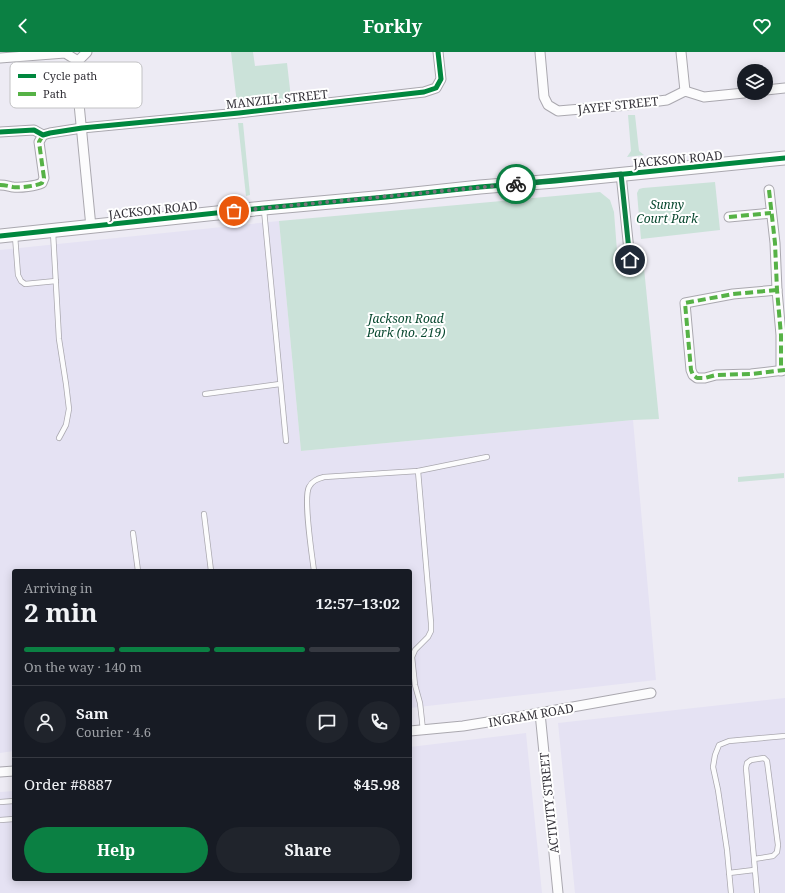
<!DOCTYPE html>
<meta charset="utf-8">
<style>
body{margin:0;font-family:"Noto Serif",serif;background:#20242c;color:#f1f3f6;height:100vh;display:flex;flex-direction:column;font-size:15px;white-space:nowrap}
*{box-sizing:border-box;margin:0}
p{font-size:13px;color:#9ea1a6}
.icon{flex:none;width:22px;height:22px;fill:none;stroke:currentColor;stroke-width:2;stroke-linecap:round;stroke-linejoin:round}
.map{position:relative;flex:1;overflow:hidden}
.details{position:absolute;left:12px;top:517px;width:400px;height:312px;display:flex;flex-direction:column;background:#171b24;border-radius:4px;box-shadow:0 2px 10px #0003}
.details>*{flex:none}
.fabs{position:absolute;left:737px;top:12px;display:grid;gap:8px}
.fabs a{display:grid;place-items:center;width:36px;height:36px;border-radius:50%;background:#171b24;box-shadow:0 2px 10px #0003;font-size:20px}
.pin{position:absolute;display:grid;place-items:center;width:34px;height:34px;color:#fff;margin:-17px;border:2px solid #fff;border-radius:50%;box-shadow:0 1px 4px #0007}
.courier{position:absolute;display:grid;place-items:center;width:40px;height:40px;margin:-20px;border:3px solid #0b8043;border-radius:50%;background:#fff;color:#222;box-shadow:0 1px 5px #0007}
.summary em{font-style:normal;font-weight:700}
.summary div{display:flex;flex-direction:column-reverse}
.summary{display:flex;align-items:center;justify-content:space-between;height:68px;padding:0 12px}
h1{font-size:26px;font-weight:700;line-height:30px}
.bar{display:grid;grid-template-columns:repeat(4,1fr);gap:6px 4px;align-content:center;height:48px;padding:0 12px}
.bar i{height:5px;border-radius:3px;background:#363941}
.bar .selected{background:#0b8043}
.bar p{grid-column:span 4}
.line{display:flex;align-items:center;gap:10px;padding:0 12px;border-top:1px solid #363941}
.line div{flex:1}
.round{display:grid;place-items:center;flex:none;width:42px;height:42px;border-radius:21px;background:#20242c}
.button{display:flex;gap:8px;margin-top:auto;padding:8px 12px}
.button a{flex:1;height:46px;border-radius:24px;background:#0b8043;color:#fff;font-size:16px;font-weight:700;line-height:46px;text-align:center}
.button a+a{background:#20242c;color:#f1f3f6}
header{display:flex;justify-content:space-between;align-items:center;height:52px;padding:0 12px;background:#0b8043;color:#fff;font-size:18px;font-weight:700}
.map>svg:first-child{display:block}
.built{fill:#e5e2f3}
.green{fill:#cbe2d9}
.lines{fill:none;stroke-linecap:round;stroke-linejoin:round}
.lane-casing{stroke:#aaa8af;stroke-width:6}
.street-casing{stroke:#aaa8af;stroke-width:11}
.secondary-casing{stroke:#aaa8af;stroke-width:15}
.lane{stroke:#fcfcfd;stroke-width:4.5}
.street{stroke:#fcfcfd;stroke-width:9}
.secondary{stroke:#fcfcfd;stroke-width:13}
.quiet{stroke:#56b246;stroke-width:4;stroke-dasharray:8 4;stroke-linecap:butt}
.cycleway-casing{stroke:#fff;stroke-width:8}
.cycleway{stroke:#00873e;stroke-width:5}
.done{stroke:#75737a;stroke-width:4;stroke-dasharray:0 7.2}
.route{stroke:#0b8043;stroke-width:5}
.labels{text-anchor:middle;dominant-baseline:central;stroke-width:4;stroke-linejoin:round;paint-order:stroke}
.street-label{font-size:12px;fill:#343239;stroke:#fff}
.park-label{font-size:12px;font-style:italic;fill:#08482f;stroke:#fff}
.key{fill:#fff;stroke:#c2c2c4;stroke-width:1}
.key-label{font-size:11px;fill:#343239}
</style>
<header><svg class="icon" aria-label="back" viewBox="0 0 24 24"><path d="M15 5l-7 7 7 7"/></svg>Forkly<svg class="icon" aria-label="heart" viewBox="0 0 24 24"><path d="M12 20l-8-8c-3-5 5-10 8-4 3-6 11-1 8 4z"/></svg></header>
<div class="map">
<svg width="785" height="841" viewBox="0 0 785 841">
<rect width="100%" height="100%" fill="#edebf4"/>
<g class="built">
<polygon points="279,169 301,399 633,368 656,628 410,656 410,519 14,519 14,699 0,701 0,198"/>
<polygon points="785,646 785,841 575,841 558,671"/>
<polygon points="526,681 542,841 0,841 0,740 14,739 14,827 410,827 410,695"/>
</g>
<g class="green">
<polygon points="231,0 253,0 255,14 287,11 291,46 237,52"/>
<polygon points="628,63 635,63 639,99 644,103 627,105 631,99"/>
<polygon points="238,71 243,71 250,143 246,144"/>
<polygon points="715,130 720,178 641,187 637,141 639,137 643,136"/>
<polygon points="600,140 610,148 614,160 618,212 626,219 644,216 659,367 633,368 301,399 279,169"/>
<polygon points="784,421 784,426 738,430 738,425"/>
</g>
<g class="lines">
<defs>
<g id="lane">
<polyline points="264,158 286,389"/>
<polyline points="53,180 59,287 66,332 69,357 66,373 59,386"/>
<polyline points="15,184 18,223 21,229 25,232 56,229"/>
<polyline points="205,342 280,332"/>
<polyline points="418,419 431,571 431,579 428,585 415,598 412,605 415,633 420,651 423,678"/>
<polyline points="204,462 211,519"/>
<polyline points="133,481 138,519"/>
<path d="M314,519C312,503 303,446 309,435C312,429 317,427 324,425L418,419L487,405"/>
<polyline points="0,750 14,749"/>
<polyline points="0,768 14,767"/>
<polyline points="754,807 773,804 777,800 778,793 767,709 764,706 751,708 747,711 746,716 757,841"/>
<polyline points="729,821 754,818"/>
<polyline points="731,841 727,798 718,738 713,715 715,703 719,693 729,689 785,684"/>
</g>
<g id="street">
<polyline points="540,0 544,45 548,53 558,59 628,53 667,48 685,39 704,45 744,41"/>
<polyline points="681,0 685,39"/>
<polyline points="0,6 65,1 78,9"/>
<polyline points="78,9 76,21 91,175"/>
<polyline points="78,9 87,0"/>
<polyline points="766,38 785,36"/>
<polyline points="0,80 34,78 43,83 50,81 82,76 239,61 424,40 436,36 441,27 438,0"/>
<polyline points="621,122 630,208"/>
<path d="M0,133C5,133 8,134 13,135C20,136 36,134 42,131L44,126L39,90L43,83"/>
<polyline points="769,138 775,191 777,238 781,283 781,319"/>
<polyline points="729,165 771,161"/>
<polyline points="777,238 733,242 685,251 691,318 693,323 697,326 705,326 716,323 751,322 785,318"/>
<polyline points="540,661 558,841"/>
<polyline points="410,679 463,674 494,669 651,641"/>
<polyline points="0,720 14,719"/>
</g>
<polyline id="secondary" points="0,184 264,156 386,145 480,135 555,129 785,106"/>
</defs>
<use href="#lane" class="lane-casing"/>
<use href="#street" class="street-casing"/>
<use href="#secondary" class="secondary-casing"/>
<use href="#lane" class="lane"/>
<use href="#street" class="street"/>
<use href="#secondary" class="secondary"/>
<g class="quiet">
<path d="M0,133C5,133 8,134 13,135C20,136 36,134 42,131L44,126L39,90L43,83"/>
<polyline points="769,138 775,191 777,238 781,283 781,319"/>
<polyline points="729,165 771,161"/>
<polyline points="777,238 733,242 685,251 691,318 693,323 697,326 705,326 716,323 751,322 785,318"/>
</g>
<defs>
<g id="cycleway">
<polyline points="0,80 34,78 43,83 50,81 82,76 239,61 424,40 436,36 441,27 438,0"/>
<polyline points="0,184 264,156 386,145 480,135 555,129 785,106"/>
</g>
</defs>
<use href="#cycleway" class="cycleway-casing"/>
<use href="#cycleway" class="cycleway"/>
</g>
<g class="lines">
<polyline class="done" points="234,159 516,132"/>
<polyline class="route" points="516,132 621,122 630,208"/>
</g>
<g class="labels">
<g class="street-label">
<text transform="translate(277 47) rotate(-6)">MANZILL STREET</text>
<text transform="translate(618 53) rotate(-6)">JAYEF STREET</text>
<text transform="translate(678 107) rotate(-5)">JACKSON ROAD</text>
<text transform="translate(153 158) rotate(-6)">JACKSON ROAD</text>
<text transform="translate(531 663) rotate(-10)">INGRAM ROAD</text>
<text transform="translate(549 751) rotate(-96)">ACTIVITY STREET</text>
</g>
<g class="park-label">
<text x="667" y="152">Sunny<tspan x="667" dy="14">Court Park</tspan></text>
<text x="406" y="266">Jackson Road<tspan x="406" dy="14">Park (no. 219)</tspan></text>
</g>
</g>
<rect x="10" y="10" width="132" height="46" rx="6" class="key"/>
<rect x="18" y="22" width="18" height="4" fill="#00873e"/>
<rect x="18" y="40" width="18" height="4" fill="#56b246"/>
<g class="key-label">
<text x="43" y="28">Cycle path</text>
<text x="43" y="46">Path</text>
</g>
</svg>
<div class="fabs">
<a><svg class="icon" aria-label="layers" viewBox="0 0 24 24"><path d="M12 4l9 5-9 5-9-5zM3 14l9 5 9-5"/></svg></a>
</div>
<div class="pin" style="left:234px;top:159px;background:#ea580c"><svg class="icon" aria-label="bag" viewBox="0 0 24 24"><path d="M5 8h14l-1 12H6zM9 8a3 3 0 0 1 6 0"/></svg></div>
<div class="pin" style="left:630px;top:208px;background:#1f2937"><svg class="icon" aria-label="home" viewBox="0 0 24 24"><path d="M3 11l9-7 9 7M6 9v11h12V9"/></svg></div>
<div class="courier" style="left:516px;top:132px"><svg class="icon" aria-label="bike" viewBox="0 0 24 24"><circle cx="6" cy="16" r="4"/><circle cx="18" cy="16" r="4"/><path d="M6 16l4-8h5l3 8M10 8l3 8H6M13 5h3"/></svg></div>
<section class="details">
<div class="summary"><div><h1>2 min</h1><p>Arriving in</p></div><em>12:57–13:02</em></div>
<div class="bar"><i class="selected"></i><i class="selected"></i><i class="selected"></i><i></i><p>On the way · 140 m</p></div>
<div class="line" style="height:72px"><a class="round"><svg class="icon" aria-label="person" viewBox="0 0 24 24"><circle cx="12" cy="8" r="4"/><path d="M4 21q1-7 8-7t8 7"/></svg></a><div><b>Sam</b><p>Courier · 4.6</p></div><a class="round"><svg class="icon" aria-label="chat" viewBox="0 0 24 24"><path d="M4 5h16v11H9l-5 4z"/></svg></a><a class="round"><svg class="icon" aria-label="phone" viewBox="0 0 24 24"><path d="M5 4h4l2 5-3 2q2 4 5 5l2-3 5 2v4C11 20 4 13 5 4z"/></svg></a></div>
<div class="line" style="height:52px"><div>Order #8887</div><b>$45.98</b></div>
<div class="button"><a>Help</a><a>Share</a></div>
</section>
</div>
